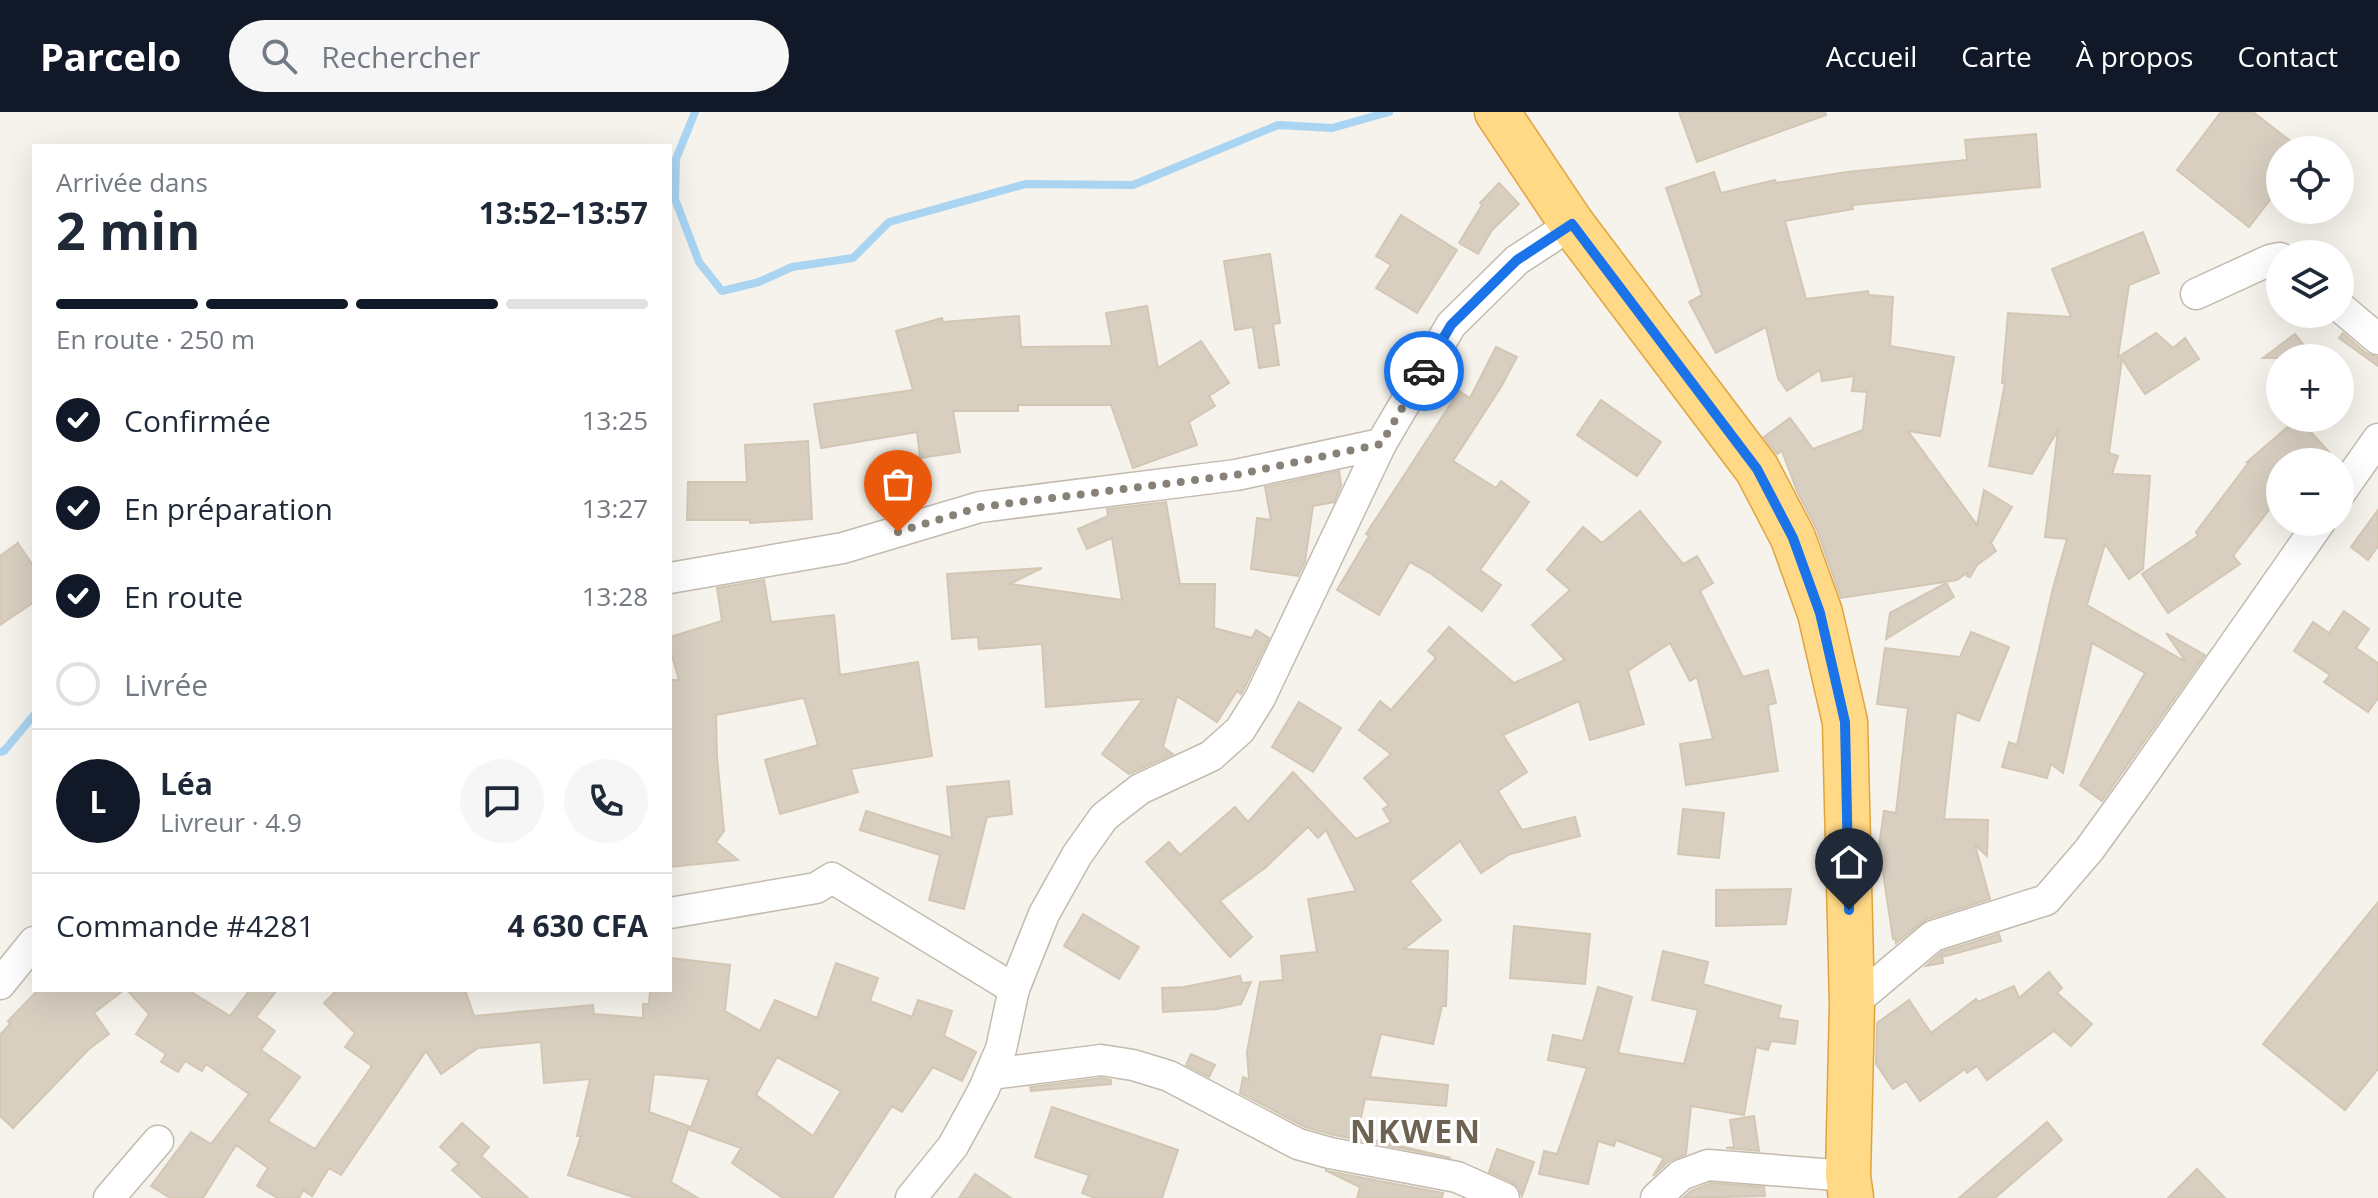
<!DOCTYPE html>
<html lang="fr">
<meta charset="utf-8">
<style>
body{margin:0;font-family:"Open Sans",sans-serif;background:#f6f6f7;color:#1f2937;height:100vh;display:flex;flex-direction:column;font-size:30px;white-space:nowrap}
*{box-sizing:border-box;margin:0}
p{font-size:26px;color:#747a83}
.icon{flex:none;width:44px;height:44px;fill:none;stroke:currentColor;stroke-width:2;stroke-linecap:round;stroke-linejoin:round}
.map{position:relative;flex:1;overflow:hidden}
.drawer{position:absolute;left:32px;top:32px;width:640px;height:848px;display:flex;flex-direction:column;background:#fff;border-radius:0px;box-shadow:0 8px 32px #0002}
.drawer>*{flex:none}
.controls{position:absolute;left:2266px;top:24px;display:grid;gap:16px}
.controls a{display:grid;place-items:center;width:88px;height:88px;border-radius:50%;background:#fff;box-shadow:0 8px 32px #0002;font-size:40px}
.pin{position:absolute;display:grid;place-items:center;width:68px;height:68px;color:#fff;margin:-82px -34px;border-radius:50% 50% 50% 0;rotate:-45deg;box-shadow:0 0 8px #0007}
.pin .icon{rotate:45deg}
.courier{position:absolute;display:grid;place-items:center;width:80px;height:80px;margin:-40px;border:6px solid #1a73e8;border-radius:50%;background:#fff;color:#222;box-shadow:0 2px 10px #0007}
.headline em{font-style:normal;font-weight:700}
.headline div{display:flex;flex-direction:column-reverse}
.headline{display:flex;align-items:center;justify-content:space-between;height:136px;padding:0 24px}
h1{font-size:52px;font-weight:700;line-height:60px}
.bar{display:grid;grid-template-columns:repeat(4,1fr);gap:12px 8px;align-content:center;height:96px;padding:0 24px}
.bar i{height:10px;border-radius:6px;background:#e0e1e3}
.bar .selected{background:#111827}
.bar p{grid-column:span 4}
.line{display:flex;align-items:center;gap:20px;padding:0 24px;border-top:2px solid #e0e1e3}
.line div{flex:1}
.round{display:grid;place-items:center;flex:none;width:84px;height:84px;border-radius:42px;background:#f6f6f7}
ol{padding:0 24px;list-style:none}
li{display:flex;align-items:center;gap:24px;height:88px}
li p{margin-inline-start:auto}
li .icon{padding:8px;border-radius:50%;background:#111827;color:#fff;stroke-width:4}
li:last-child{color:#747a83}
li i{width:44px;height:44px;border:4px solid #e0e1e3;border-radius:50%}
header{display:flex;align-items:center;gap:48px;box-sizing:border-box;height:112px;padding:0 40px;background:#111827;color:#fff}
header strong{font-size:38px}
nav{display:flex;gap:44px;margin-inline-start:auto;font-size:28px}
.search{width:560px;height:72px;background:#f6f6f7;display:flex;align-items:center;gap:20px;box-sizing:border-box;padding:0 28px;border-radius:44px;color:#747a83;font-size:30px}
.map>svg:first-child{display:block}
.lines{fill:none;stroke-linecap:round;stroke-linejoin:round}
.stream{stroke:#a9d4f2;stroke-width:8}
.building{fill:#d8cfc1;stroke:#d3c7b4;stroke-width:2;fill-rule:evenodd}
.minor-casing{stroke:#c2bbae;stroke-width:33}
.trunk-casing{stroke:#e0a43c;stroke-width:47}
.minor{stroke:#fff;stroke-width:30}
.trunk{stroke:#ffd985;stroke-width:44}
.done{stroke:#878178;stroke-width:8;stroke-dasharray:0 14.4}
.route{stroke:#1a73e8;stroke-width:10}
.labels{text-anchor:middle;dominant-baseline:central;stroke-width:6;stroke-linejoin:round;paint-order:stroke}
.district-label{font-size:32px;font-weight:bold;letter-spacing:2px;fill:#6e6250;stroke:#fff}
</style>
<header>
<strong>Parcelo</strong>
<div class="search"><svg class="icon" aria-label="search" viewBox="0 0 24 24"><circle cx="10" cy="10" r="6"/><path d="M15 15l6 6"/></svg>Rechercher</div>
<nav><a>Accueil</a><a>Carte</a><a>À propos</a><a>Contact</a></nav>
</header>
<div class="map">
<svg width="2378" height="1086" viewBox="0 0 2378 1086">
<rect width="100%" height="100%" fill="#f6f3ec"/>
<g class="lines">
<g class="stream">
<polyline points="670,87 675,87 699,150 722,179 759,170 792,155 853,146 889,110 1026,72 1133,73 1278,13 1332,16 1389,0"/>
<polyline points="675,87 676,47 695,0"/>
<polyline points="0,640 4,639 34,603"/>
</g>
</g>
<g class="building">
<polygon points="1679,0 1825,0 1826,3 1697,50"/>
<polygon points="2221,0 2253,0 2302,38 2280,38 2280,75 2249,115 2177,58"/>
<polygon points="2036,22 2040,75 1852,93 1853,97 1785,109 1806,187 1868,179 1869,183 1893,185 1890,234 1954,245 1940,324 1908,319 1977,413 1984,378 2012,395 1991,431 1996,439 1977,453 1970,465 1967,464 1968,460 1957,468 1841,486 1817,418 1797,379 1782,339 1777,342 1764,325 1790,306 1813,337 1863,318 1867,280 1852,279 1854,264 1822,269 1820,258 1787,279 1778,266 1766,215 1716,241 1689,190 1702,183 1666,76 1714,60 1721,81 1775,68 1776,71 1847,60 1967,48 1965,28"/>
<polygon points="1499,71 1519,92 1492,118 1478,142 1459,131 1482,93 1480,91"/>
<polygon points="1401,103 1457,138 1417,201 1376,176 1391,153 1376,144"/>
<polygon points="2143,120 2159,161 2129,173 2118,245 2156,221 2173,236 2185,226 2199,247 2145,282 2122,247 2109,341 2118,344 2112,362 2150,364 2143,457 2129,467 2105,432 2087,493 2186,550 2166,521 2205,543 2102,689 2080,673 2145,561 2092,531 2063,661 2051,652 2047,666 2002,655 2009,630 2017,633 2053,476 2067,427 2045,425 2058,318 2032,362 1989,354 2005,271 2002,271 2008,201 2071,205 2052,157"/>
<polygon points="1270,142 1280,211 1273,212 1279,253 1259,256 1253,215 1235,218 1224,149"/>
<polygon points="1147,194 1158,256 1201,229 1229,271 1209,284 1215,294 1189,310 1197,333 1133,356 1111,293 1018,293 1018,299 953,299 960,340 920,346 917,320 821,336 814,292 913,278 896,219 942,206 943,210 1019,204 1021,235 1112,234 1106,201"/>
<polygon points="2343,221 2366,241 2378,245 2378,254 2339,226"/>
<polygon points="2295,222 2314,246 2263,246"/>
<polygon points="1496,235 1517,245 1501,275 1453,349 1496,376 1501,369 1529,390 1480,458 1501,473 1482,499 1430,461 1410,450 1379,503 1337,478 1369,424 1366,422 1459,279 1470,286"/>
<polygon points="1601,288 1661,330 1637,364 1577,323"/>
<polygon points="2298,306 2338,350 2280,350 2280,384 2233,444 2240,452 2168,501 2142,462 2198,424 2196,420 2249,350 2247,350"/>
<polygon points="808,329 812,407 750,411 750,408 687,408 688,370 747,370 745,333"/>
<polygon points="1339,359 1341,373 1334,390 1313,394 1305,450 1298,464 1251,457 1257,406 1271,408 1265,375"/>
<polygon points="1166,390 1180,472 1215,472 1214,516 1252,526 1256,518 1269,526 1244,577 1241,582 1237,579 1217,610 1177,584 1163,635 1173,642 1129,662 1102,642 1143,587 1046,595 1042,532 979,537 978,525 952,527 947,462 1042,456 1010,472 1122,488 1112,426 1087,437 1078,417 1108,404 1107,397"/>
<polygon points="2378,398 2378,434 2368,448 2351,435"/>
<polygon points="1640,399 1683,452 1697,444 1713,471 1700,479 1743,565 1768,558 1776,591 1768,593 1778,659 1686,673 1680,632 1713,627 1697,565 1690,569 1670,531 1628,559 1644,612 1590,628 1579,589 1503,623 1527,660 1498,679 1522,718 1575,705 1580,724 1510,742 1481,761 1460,729 1410,769 1441,808 1404,837 1448,839 1446,894 1442,894 1433,932 1381,922 1370,965 1448,973 1446,994 1365,987 1357,1024 1451,1046 1334,1023 1305,1015 1240,981 1243,965 1249,968 1247,940 1260,870 1283,868 1281,844 1317,840 1308,787 1356,779 1326,718 1318,726 1308,715 1265,756 1220,789 1252,825 1230,845 1146,750 1169,730 1180,743 1235,695 1248,710 1293,660 1356,727 1391,710 1383,697 1389,693 1364,666 1391,642 1359,618 1380,589 1391,598 1436,546 1428,539 1449,515 1514,571 1565,548 1532,513 1570,478 1547,458 1583,415 1602,431"/>
<polygon points="18,431 34,455 34,490 0,513 0,444"/>
<polygon points="764,468 771,510 834,503 840,563 918,550 932,644 851,657 858,680 780,702 765,648 818,633 804,586 716,603 717,644 724,719 716,730 738,748 670,755 670,568 679,568 670,537 670,525 722,509 717,476"/>
<polygon points="1946,471 1954,485 1886,527 1890,501"/>
<polygon points="2344,499 2369,517 2356,536 2378,551 2378,586 2368,600 2324,570 2330,563 2294,539 2313,510 2329,521"/>
<polygon points="1971,520 2009,535 1979,609 1956,600 1944,707 1988,708 1987,744 1975,733 1990,787 1927,807 1896,831 1895,826 1893,827 1882,754 1876,754 1884,699 1896,701 1908,596 1877,592 1885,536 1960,545"/>
<polygon points="1299,590 1341,616 1313,660 1272,635"/>
<polygon points="1009,669 1012,702 987,705 964,797 929,788 940,743 860,718 866,699 952,726 947,675"/>
<polygon points="1683,697 1724,701 1719,746 1678,742"/>
<polygon points="1791,777 1786,812 1716,814 1716,778"/>
<polygon points="2378,790 2378,957 2345,998 2263,932"/>
<polygon points="1083,802 1139,835 1119,867 1064,834"/>
<polygon points="1514,814 1590,822 1585,872 1510,866"/>
<polygon points="1999,822 2001,829 1942,845 1943,851 1926,854 1942,840"/>
<polygon points="1663,839 1708,850 1703,872 1781,894 1778,906 1798,909 1795,932 1771,929 1768,938 1756,935 1744,1003 1691,994 1686,1042 1669,1049 1653,1064 1664,1046 1616,1028 1614,1034 1598,1029 1588,1072 1539,1062 1544,1039 1557,1042 1587,956 1548,948 1553,923 1583,929 1598,875 1632,885 1618,941 1684,952 1698,898 1652,888"/>
<path d="M670,846L730,853L725,899L760,919L775,888L817,906L836,851L878,866L870,889L912,905L918,888L952,899L944,924L976,940L962,969L933,955L902,1000L892,994L832,1086H783L732,1051L741,1036L690,1018L709,967L654,962L649,1000L689,1014L671,1070L698,1086H636L568,1063L581,1024H577L590,967L544,971L541,930L478,936L441,962L426,939L341,1063L329,1056L312,1084L303,1078L299,1086H278L257,1074L268,1056L236,1033L203,1086H170L151,1074L191,1020L211,1032L249,982L206,952L202,959L185,949L178,960L161,950L166,942L136,922L149,902L127,878H188L230,904L250,878H277L256,905L275,919L261,938L300,965L268,1009L315,1037L372,954L345,935L355,921L324,891L337,878H465L474,904L593,893L594,902L643,906V892H649L650,878H670ZM777,945L841,979L813,1024L756,983Z"/>
<polygon points="2049,860 2062,876 2057,881 2092,912 2071,934 2054,919 1987,968 1977,954 1967,961 1965,957 1920,989 1906,969 1893,977 1876,952 1877,911 1909,888 1931,921 1976,887 1978,890 2014,874 2019,886"/>
<polygon points="1240,864 1242,871 1251,870 1241,892 1217,897 1163,900 1162,876 1184,875"/>
<polygon points="38,878 124,878 94,901 109,922 89,937 13,1016 0,1004 0,923 10,912 8,909"/>
<polygon points="1191,942 1215,953 1209,965 1186,953"/>
<polygon points="1101,966 1111,968 1111,972 1031,979 1030,975"/>
<polygon points="1052,995 1178,1038 1162,1086 1095,1086 1082,1081 1089,1063 1035,1045"/>
<polygon points="1754,1004 1759,1039 1726,1036 1734,1035 1730,1008"/>
<polygon points="2047,1010 2062,1028 1995,1086 1959,1086"/>
<polygon points="462,1011 489,1035 481,1044 528,1086 483,1086 452,1058 459,1052 440,1035"/>
<polygon points="1497,1037 1534,1050 1522,1084 1519,1076 1512,1070 1489,1060"/>
<polygon points="2197,1057 2225,1086 2168,1086"/>
<polygon points="1325,1058 1327,1059 1443,1081 1442,1086 1357,1086 1360,1075"/>
<polygon points="975,1062 1011,1086 959,1086"/>
<polygon points="1711,1071 1764,1075 1765,1084 1683,1086 1691,1079"/>
</g>
<g class="lines">
<defs>
<g id="minor">
<polyline points="2196,182 2270,148 2280,146"/>
<polyline points="2340,195 2378,227"/>
<polyline points="2340,381 2378,327"/>
<polyline points="670,466 843,436 980,395 1236,363 1381,332"/>
<polyline points="670,801 816,776 832,766 1014,877"/>
<polyline points="0,872 34,830"/>
<polyline points="1852,892 1933,824 2046,788 2089,738 2133,677 2320,410"/>
<polyline points="991,962 1101,948 1133,953 1169,964 1298,1032 1330,1041 1457,1065 1504,1086"/>
<polyline points="109,1086 158,1029"/>
<polyline points="911,1086 953,1034 983,979 1001,937 1014,877 1044,802 1077,743 1104,705 1140,677 1211,644 1240,618 1260,586 1381,332 1451,213 1517,148 1572,112"/>
<polyline points="1656,1086 1681,1063 1708,1053 1848,1064"/>
</g>
<polyline id="trunk" points="1497,0 1572,112 1757,357 1793,426 1820,501 1845,610 1852,892 1848,1064 1851,1086"/>
</defs>
<use href="#minor" class="minor-casing"/>
<use href="#trunk" class="trunk-casing"/>
<use href="#minor" class="minor"/>
<use href="#trunk" class="trunk"/>
</g>
<g class="lines">
<polyline class="done" points="898,420 980,395 1236,363 1381,332 1424,259"/>
<polyline class="route" points="1424,259 1451,213 1517,148 1572,112 1757,357 1793,426 1820,501 1845,610 1849,798"/>
</g>
<g class="labels">
<g class="district-label">
<text x="1416" y="1018">NKWEN</text>
</g>
</g>
</svg>
<div class="controls">
<a><svg class="icon" aria-label="locate" viewBox="0 0 24 24"><circle cx="12" cy="12" r="6"/><path d="M12 2v4M12 18v4M2 12h4M18 12h4"/></svg></a>
<a><svg class="icon" aria-label="layers" viewBox="0 0 24 24"><path d="M12 4l9 5-9 5-9-5zM3 14l9 5 9-5"/></svg></a>
<a>+</a>
<a>−</a>
</div>
<div class="pin" style="left:898px;top:420px;background:#ea580c"><svg class="icon" aria-label="bag" viewBox="0 0 24 24"><path d="M5 8h14l-1 12H6zM9 8a3 3 0 0 1 6 0"/></svg></div>
<div class="pin" style="left:1849px;top:798px;background:#1f2937"><svg class="icon" aria-label="home" viewBox="0 0 24 24"><path d="M3 11l9-7 9 7M6 9v11h12V9"/></svg></div>
<div class="courier" style="left:1424px;top:259px"><svg class="icon" aria-label="car" viewBox="0 0 24 24"><path d="M5 17H2v-5l4-1 3-4h7l3 4 3 1v5h-3M9 17h6M6 11h13"/><circle cx="7" cy="17" r="2"/><circle cx="17" cy="17" r="2"/></svg></div>
<section class="drawer">
<div class="headline"><div><h1>2 min</h1><p>Arrivée dans</p></div><em>13:52–13:57</em></div>
<div class="bar"><i class="selected"></i><i class="selected"></i><i class="selected"></i><i></i><p>En route · 250 m</p></div>
<ol>
<li><svg class="icon" aria-label="check" viewBox="0 0 24 24"><path d="M5 12l5 5 9-10"/></svg>Confirmée<p>13:25</p></li>
<li><svg class="icon" aria-label="check" viewBox="0 0 24 24"><path d="M5 12l5 5 9-10"/></svg>En préparation<p>13:27</p></li>
<li><svg class="icon" aria-label="check" viewBox="0 0 24 24"><path d="M5 12l5 5 9-10"/></svg>En route<p>13:28</p></li>
<li><i></i>Livrée</li>
</ol>
<div class="line" style="height:144px"><b class="round" style="background:#111827;color:#fff">L</b><div><b>Léa</b><p>Livreur · 4.9</p></div><a class="round"><svg class="icon" aria-label="chat" viewBox="0 0 24 24"><path d="M4 5h16v11H9l-5 4z"/></svg></a><a class="round"><svg class="icon" aria-label="phone" viewBox="0 0 24 24"><path d="M5 4h4l2 5-3 2q2 4 5 5l2-3 5 2v4C11 20 4 13 5 4z"/></svg></a></div>
<div class="line" style="height:104px"><div>Commande #4281</div><b>4 630 CFA</b></div>
</section>
</div>
